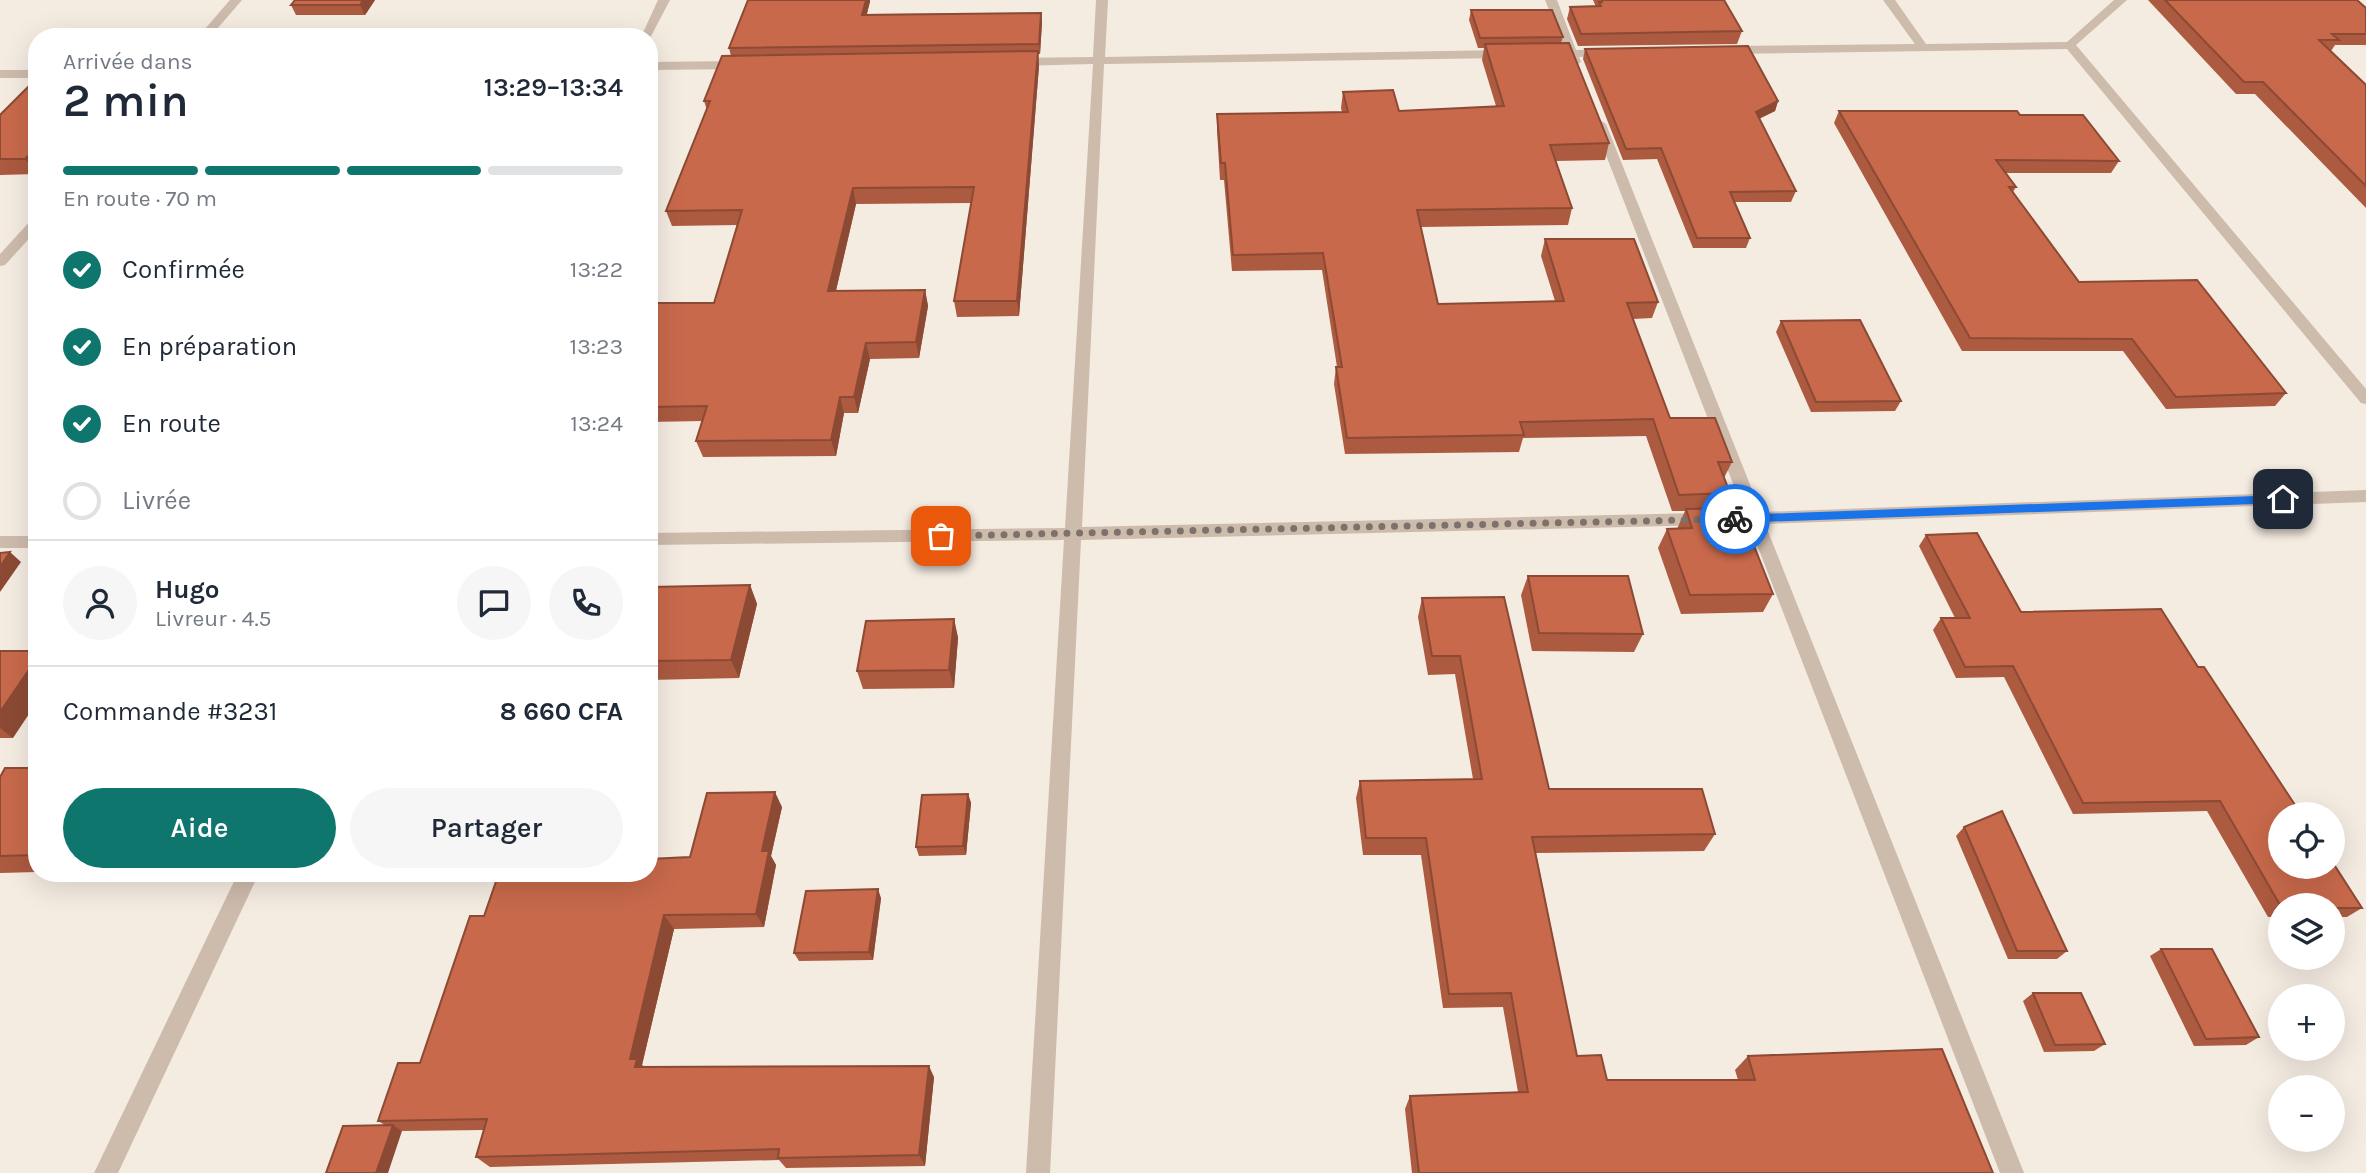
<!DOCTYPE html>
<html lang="fr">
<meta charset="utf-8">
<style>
body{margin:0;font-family:Karla,sans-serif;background:#f6f6f7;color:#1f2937;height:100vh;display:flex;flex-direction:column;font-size:26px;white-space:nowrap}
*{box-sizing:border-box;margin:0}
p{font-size:23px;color:#747a83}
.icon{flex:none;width:38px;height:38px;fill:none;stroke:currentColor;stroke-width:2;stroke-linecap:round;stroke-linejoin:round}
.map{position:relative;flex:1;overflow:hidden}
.panel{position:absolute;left:28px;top:28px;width:630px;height:854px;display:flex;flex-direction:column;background:#fff;border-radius:28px;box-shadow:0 7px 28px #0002}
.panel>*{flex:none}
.buttons{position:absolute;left:2268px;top:802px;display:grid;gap:14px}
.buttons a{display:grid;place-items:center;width:77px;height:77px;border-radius:50%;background:#fff;box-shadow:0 7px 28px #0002;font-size:35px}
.pin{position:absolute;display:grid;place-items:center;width:60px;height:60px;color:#fff;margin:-30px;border-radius:14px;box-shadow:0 4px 10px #0006}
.courier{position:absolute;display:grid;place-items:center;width:70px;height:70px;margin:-35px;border:5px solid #1a73e8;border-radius:50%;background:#fff;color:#222;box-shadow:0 2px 9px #0007}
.summary em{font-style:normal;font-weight:600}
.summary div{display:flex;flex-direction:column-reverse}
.summary{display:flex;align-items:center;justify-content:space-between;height:119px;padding:0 35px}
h1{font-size:46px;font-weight:600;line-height:52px}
.bar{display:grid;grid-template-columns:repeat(4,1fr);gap:10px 7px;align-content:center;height:84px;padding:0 35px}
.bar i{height:9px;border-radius:5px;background:#e0e1e3}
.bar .active{background:#0f766e}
.bar p{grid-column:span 4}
.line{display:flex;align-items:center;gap:18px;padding:0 35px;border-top:2px solid #e0e1e3}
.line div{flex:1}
.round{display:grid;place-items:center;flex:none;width:74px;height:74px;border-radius:37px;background:#f6f6f7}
ol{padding:0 35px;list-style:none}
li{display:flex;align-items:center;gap:21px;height:77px}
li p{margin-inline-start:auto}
li .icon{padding:7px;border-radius:50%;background:#0f766e;color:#fff;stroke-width:4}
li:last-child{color:#747a83}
li i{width:38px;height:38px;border:4px solid #e0e1e3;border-radius:50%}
.button{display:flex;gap:14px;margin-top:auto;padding:14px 35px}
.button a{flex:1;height:80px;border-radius:42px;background:#0f766e;color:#fff;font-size:28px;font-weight:600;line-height:80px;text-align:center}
.button a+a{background:#f6f6f7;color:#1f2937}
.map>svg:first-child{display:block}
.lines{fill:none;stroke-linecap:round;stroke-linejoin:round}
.minor{fill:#cdbbac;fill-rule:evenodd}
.wall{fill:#ac5a40}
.shaded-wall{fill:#8c4a34}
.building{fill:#c8694b;stroke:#8c4a34;stroke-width:2}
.route{fill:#1a73e8}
.done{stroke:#7c716b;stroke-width:7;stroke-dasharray:0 12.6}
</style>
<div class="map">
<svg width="2366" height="1173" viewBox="0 0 2366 1173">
<rect width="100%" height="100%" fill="#f4ebe1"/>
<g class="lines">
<g class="minor">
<polygon points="230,0 242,0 210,37 198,37"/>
<polygon points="658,0 670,0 649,40 649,37 641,37"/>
<polygon points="1096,0 1108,0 1105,57 1504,50 1510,54 1504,58 1104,64 1082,527 1744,512 1594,124 1600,120 1606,124 1761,512 2366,490 2366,502 1765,524 2024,1173 2000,1173 1749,524 1081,540 1050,1173 1026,1173 1064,540 649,545 649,533 1065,528 1093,64 1015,66 1009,62 1015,58 1093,57"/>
<polygon points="1545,0 1557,0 1576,50 1606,49 1612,53 1610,55 1579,57 1581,62 1575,66 1571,65 1567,57 1546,56 1546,52 1565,50"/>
<polygon points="1883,0 1895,0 1926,44 2067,42 2114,0 2127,0 2076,45 2366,389 2366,404 2361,403 2067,49 1728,54 1722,50 1728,46 1915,44"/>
<polygon points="649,62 742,61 748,65 742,69 649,70"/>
<rect x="0" y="70" width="37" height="8"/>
<polygon points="37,218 37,230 5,265 0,266 0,254 32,219"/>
<rect x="0" y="536" width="37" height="12"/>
<polygon points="238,873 259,873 118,1173 94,1173"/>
</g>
</g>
<g class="wall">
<polygon points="375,0 365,15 296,15 291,5"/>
<polygon points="748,0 870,0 867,14 1041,13 1042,22 1040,54 1038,54 1039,66 1019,316 957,317 954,301 971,203 856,204 836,291 925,290 928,306 919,358 870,359 858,413 844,413 836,456 703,457 696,441 702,421 649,422 649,303 714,303 737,225 672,226 666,211 707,110 704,101 731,56 729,48"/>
<polygon points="1593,0 1724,0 1742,31 1737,44 1578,46 1567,19 1570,7 1596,7"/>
<polygon points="2148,0 2357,0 2366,8 2366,45 2335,45 2331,51 2366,85 2366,208 2255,94 2236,94"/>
<polygon points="1471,10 1563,37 1561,43 1609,143 1605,160 1556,161 1572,208 1568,225 1421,227 1438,304 1555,301 1541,256 1545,239 1658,302 1652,318 1633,319 1670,418 1732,462 1724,478 1730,493 1723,508 1773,594 1763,612 1681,614 1658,548 1667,529 1677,529 1685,511 1672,511 1646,436 1523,438 1519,452 1345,454 1334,384 1336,367 1337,367 1322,270 1232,271 1224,180 1220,180 1217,130 1217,114 1342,112 1341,108 1343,92 1399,111 1496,106 1482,60 1484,48 1478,48 1469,20"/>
<polygon points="1585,49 1778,101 1775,111 1759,119 1796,191 1791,202 1734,202 1750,238 1746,248 1693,248 1657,159 1623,160 1583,59"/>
<polygon points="37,80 37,174 0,175 0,115"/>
<polygon points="1839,111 2020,115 2119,161 2111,173 2005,173 2016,187 2013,192 2079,282 2286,393 2275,406 2166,409 2123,351 1962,351 1834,123"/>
<polygon points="1781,321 1901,401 1895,411 1811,412 1776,332"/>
<polygon points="1926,535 2021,612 2198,667 2362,908 2347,917 2333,917 2333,905 2280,905 2280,917 2268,917 2207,811 2073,814 2004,677 1956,678 1933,630 1941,618 1955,618 1919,546"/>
<polygon points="1528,576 1643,634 1634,652 1532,651 1521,595"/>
<polygon points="750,585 757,604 739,678 649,680 649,587"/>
<polygon points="1422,598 1549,789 1715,834 1704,851 1536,853 1577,1056 1607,1080 1738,1080 1735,1070 1748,1056 1993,1173 1412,1173 1405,1109 1410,1096 1518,1092 1503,1007 1443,1008 1421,855 1363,855 1356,798 1360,781 1473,779 1455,674 1428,675 1418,617"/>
<polygon points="954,619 958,638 954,688 863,689 857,671"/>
<polygon points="0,651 13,738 0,738"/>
<polygon points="37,768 37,872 0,873 0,777"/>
<polygon points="968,794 971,803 966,855 919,856 916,847"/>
<polygon points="782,807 771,856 776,865 764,927 674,929 642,1065 644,1067 934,1077 925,1166 786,1168 779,1160 490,1167 476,1157 484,1130 402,1131 385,1125 378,1121 420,1063 484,916 690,857"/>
<polygon points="1964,827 2067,951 2057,959 2008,959 1956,836"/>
<polygon points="881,898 873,960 799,961 794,953"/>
<polygon points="2161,949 2259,1037 2246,1045 2194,1046 2150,956"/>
<polygon points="2033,993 2105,1044 2094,1051 2044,1052 2023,1001"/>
</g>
<g class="shaded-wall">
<polygon points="363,0 375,0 365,15 360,5"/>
<polygon points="866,0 870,0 870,2 864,24 862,15"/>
<polygon points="1041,13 1042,22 1040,54 1039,44"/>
<polygon points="1038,51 1039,66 1019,316 1017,301"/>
<polygon points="1778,101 1775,111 1752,122 1756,112"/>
<polygon points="37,147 37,173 25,159"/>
<polygon points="853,188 856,204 832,307 828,291"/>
<polygon points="925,290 928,306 919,358 916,342"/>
<polygon points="866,343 870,359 858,413 854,397"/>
<polygon points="840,397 844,413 836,456 831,440"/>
<polygon points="10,552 21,562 0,592 0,567"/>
<polygon points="750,585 757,604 739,678 731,660"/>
<polygon points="954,619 958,638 954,688 949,670"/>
<polygon points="37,658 37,702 13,738 0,728 0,712"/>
<polygon points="775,792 782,807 771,856 776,865 764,927 756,914 762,851"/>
<polygon points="968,794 971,803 966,855 963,846"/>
<polygon points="878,889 881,898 873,960 869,952"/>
<polygon points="664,915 674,929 642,1065 648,1071 635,1067 630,1059"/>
<polygon points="929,1066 934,1077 925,1166 919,1155"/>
<polygon points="393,1125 402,1131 388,1173 376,1173"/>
</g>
<g class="building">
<polygon points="295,0 363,0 360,5 291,5"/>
<polygon points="748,0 866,0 862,15 1041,13 1039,44 729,48"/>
<polygon points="1602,0 1724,0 1742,31 1581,34 1570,7 1601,6 1599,2 1602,2"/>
<polygon points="2165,0 2357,0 2366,8 2366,34 2332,34 2339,40 2319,40 2366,85 2366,186 2263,82 2244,82"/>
<polygon points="1471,10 1552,10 1563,37 1480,38"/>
<polygon points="1569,43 1609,143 1550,145 1572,208 1417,210 1438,304 1564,301 1545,239 1634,239 1658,302 1627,303 1670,418 1715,418 1732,462 1718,462 1730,493 1679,495 1653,419 1520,422 1524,435 1347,438 1336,367 1342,367 1323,253 1233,255 1225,163 1221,163 1217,114 1348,112 1343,92 1393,90 1399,111 1504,106 1485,44"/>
<polygon points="1748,46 1778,101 1756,112 1796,191 1730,192 1750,238 1697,238 1661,148 1626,149 1585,49"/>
<polygon points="1038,51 1017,301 954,301 974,187 853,188 828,291 925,290 916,342 866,343 854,397 840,397 831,440 696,441 707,406 649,407 649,303 714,303 742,210 666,211 710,101 704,101 722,56"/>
<polygon points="35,80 37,80 37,147 25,159 0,159 0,115"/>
<polygon points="1839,111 2017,111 2020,115 2083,115 2119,161 1996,160 2016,187 2009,187 2079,282 2197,280 2286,393 2176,397 2132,339 1970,338"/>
<polygon points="1860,320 1901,401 1816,402 1781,321"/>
<polygon points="1739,508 1773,594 1690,595 1667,529 1692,528 1686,509"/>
<polygon points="1977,533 2021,612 2161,609 2198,667 2204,667 2301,814 2280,814 2280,866 2333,866 2333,863 2362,908 2333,908 2333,905 2280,905 2220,801 2083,803 2013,666 1965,667 1941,618 1970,618 1926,535"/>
<polygon points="10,552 0,567 0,553"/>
<polygon points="1528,576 1628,576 1643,634 1539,633"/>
<polygon points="750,585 731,660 649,661 649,587"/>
<polygon points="1504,597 1549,789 1702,789 1715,834 1532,837 1577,1056 1601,1055 1607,1080 1755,1080 1748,1056 1942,1049 1993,1173 1419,1173 1410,1096 1528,1092 1511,993 1449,994 1426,838 1366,838 1360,781 1482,779 1460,656 1432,656 1422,598"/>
<polygon points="954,619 949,670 857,671 866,621"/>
<polygon points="0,651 37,651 37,658 0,712"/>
<polygon points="5,768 37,768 37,855 0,856 0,777"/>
<polygon points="775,792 762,851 769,851 756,914 664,915 630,1059 637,1059 635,1067 929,1066 919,1155 778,1158 779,1149 476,1157 487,1119 378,1121 398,1063 420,1063 470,916 484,916 499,873 649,873 649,859 690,857 707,793"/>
<polygon points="968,794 963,846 916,847 922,795"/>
<polygon points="2002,811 2067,951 2017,951 1964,827"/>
<polygon points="878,889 869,952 794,953 806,891"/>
<polygon points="2161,949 2212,949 2259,1037 2206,1039"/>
<polygon points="2033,993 2081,993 2105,1044 2055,1045"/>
<polygon points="393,1125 376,1173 326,1173 343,1126"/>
</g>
<polygon class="route" points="2283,495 2288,499 2283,503 1735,523 1730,519 1735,515"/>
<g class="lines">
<polyline class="done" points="941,536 1735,519"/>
</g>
</svg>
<div class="buttons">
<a><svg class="icon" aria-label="locate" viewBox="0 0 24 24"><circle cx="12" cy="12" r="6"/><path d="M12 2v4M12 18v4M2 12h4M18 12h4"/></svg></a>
<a><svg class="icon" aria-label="layers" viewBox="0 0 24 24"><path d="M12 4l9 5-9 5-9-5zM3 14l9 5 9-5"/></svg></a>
<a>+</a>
<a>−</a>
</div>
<div class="pin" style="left:941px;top:536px;background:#ea580c"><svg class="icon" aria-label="bag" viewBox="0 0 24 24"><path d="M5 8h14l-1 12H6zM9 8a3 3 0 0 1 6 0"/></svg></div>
<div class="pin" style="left:2283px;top:499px;background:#1f2937"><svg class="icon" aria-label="home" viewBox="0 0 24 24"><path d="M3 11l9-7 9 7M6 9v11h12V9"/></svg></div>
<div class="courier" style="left:1735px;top:519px"><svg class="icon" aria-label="bike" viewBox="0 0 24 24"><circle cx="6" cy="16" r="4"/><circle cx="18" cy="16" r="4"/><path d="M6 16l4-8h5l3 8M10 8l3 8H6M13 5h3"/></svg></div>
<section class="panel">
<div class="summary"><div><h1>2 min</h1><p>Arrivée dans</p></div><em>13:29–13:34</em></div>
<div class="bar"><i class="active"></i><i class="active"></i><i class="active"></i><i></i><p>En route · 70 m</p></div>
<ol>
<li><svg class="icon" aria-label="check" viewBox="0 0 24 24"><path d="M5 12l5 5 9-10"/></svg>Confirmée<p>13:22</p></li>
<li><svg class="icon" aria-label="check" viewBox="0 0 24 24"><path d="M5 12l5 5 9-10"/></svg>En préparation<p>13:23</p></li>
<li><svg class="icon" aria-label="check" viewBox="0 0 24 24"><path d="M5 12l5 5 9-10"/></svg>En route<p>13:24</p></li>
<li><i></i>Livrée</li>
</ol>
<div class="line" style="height:126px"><a class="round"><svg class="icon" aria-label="person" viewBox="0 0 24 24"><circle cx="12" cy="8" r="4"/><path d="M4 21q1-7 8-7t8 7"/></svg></a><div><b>Hugo</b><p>Livreur · 4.5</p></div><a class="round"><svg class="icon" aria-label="chat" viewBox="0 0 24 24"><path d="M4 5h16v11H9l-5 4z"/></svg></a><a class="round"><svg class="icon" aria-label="phone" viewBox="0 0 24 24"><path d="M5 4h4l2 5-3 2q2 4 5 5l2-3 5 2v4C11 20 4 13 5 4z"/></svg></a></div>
<div class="line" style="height:91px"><div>Commande #3231</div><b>8 660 CFA</b></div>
<div class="button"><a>Aide</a><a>Partager</a></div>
</section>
</div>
